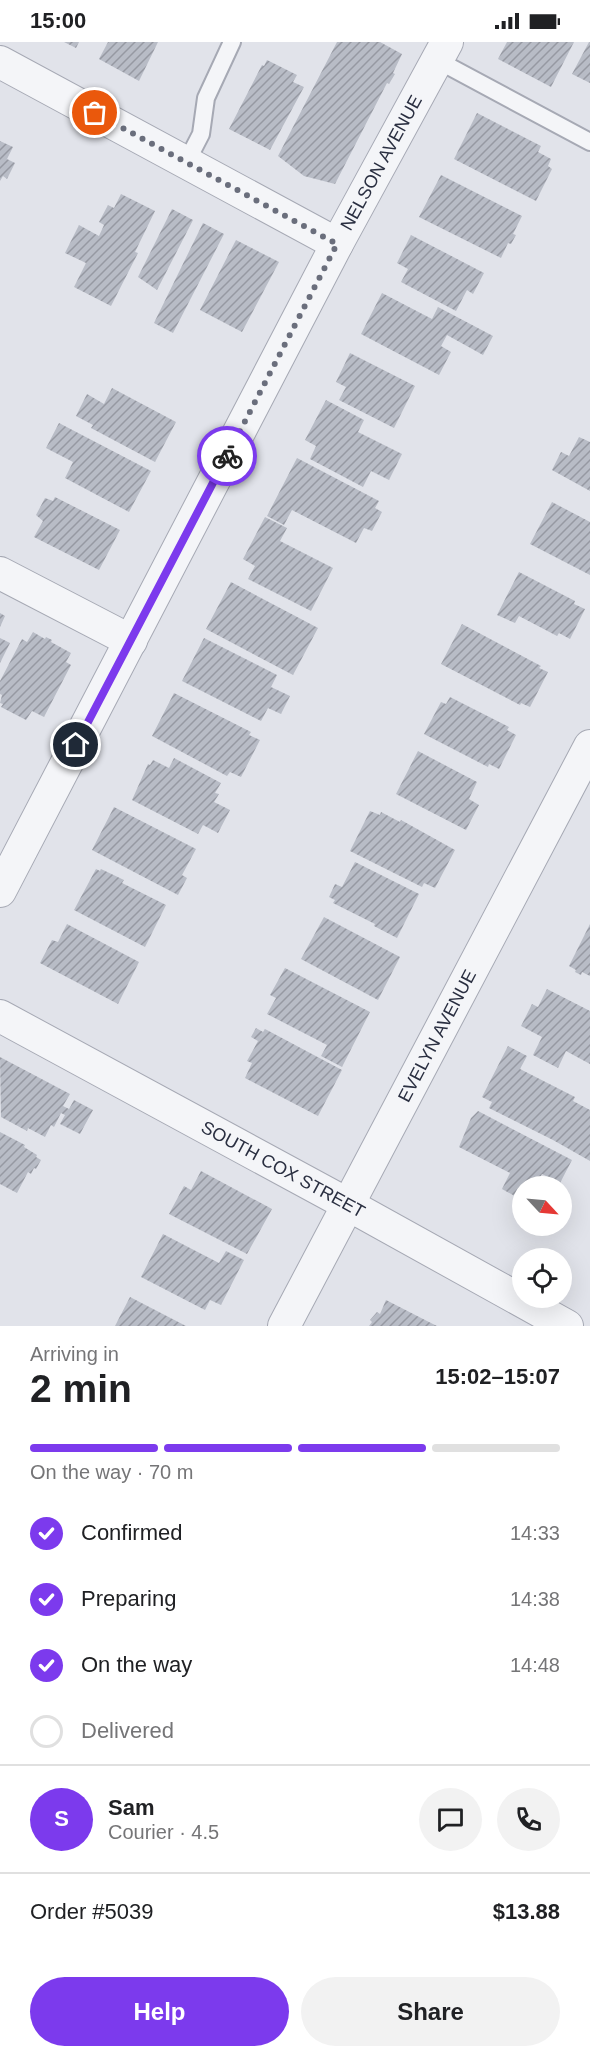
<!DOCTYPE html>
<meta charset="utf-8">
<style>
body{margin:0;font-family:Helvetica,sans-serif;background:#f2f2f2;color:#202124;height:100vh;display:flex;flex-direction:column;font-size:22px;white-space:nowrap}
*{box-sizing:border-box;margin:0}
p{font-size:20px;color:#757577}
.icon{flex:none;width:33px;height:33px;fill:none;stroke:currentColor;stroke-width:2;stroke-linecap:round;stroke-linejoin:round}
.map{position:relative;height:1284px;overflow:hidden}
.panel{display:flex;flex-direction:column;background:#fff;flex:1}
.panel>*{flex:none}
.needle{width:39px;rotate:116deg}
.controls{position:absolute;left:512px;top:1134px;display:grid;gap:12px}
.controls a{display:grid;place-items:center;width:60px;height:60px;border-radius:50%;background:#fff;box-shadow:0 6px 24px #0002;font-size:30px}
.pin{position:absolute;display:grid;place-items:center;width:51px;height:51px;color:#fff;margin:-26px;border:3px solid #fff;border-radius:50%;box-shadow:0 2px 6px #0007}
.courier{position:absolute;display:grid;place-items:center;width:60px;height:60px;margin:-30px;border:4px solid #7c3aed;border-radius:50%;background:#fff;color:#222;box-shadow:0 2px 8px #0007}
.summary em{font-style:normal;font-weight:600}
.summary div{display:flex;flex-direction:column-reverse}
.summary{display:flex;align-items:center;justify-content:space-between;height:102px;padding:0 30px}
h1{font-size:39px;font-weight:600;line-height:45px}
.bar{display:grid;grid-template-columns:repeat(4,1fr);gap:9px 6px;align-content:center;height:72px;padding:0 30px}
.bar i{height:8px;border-radius:4px;background:#e0e0e0}
.bar .active{background:#7c3aed}
.bar p{grid-column:span 4}
.line{display:flex;align-items:center;gap:15px;padding:0 30px;border-top:2px solid #e0e0e0}
.line div{flex:1}
.round{display:grid;place-items:center;flex:none;width:63px;height:63px;border-radius:32px;background:#f2f2f2}
ol{padding:0 30px;list-style:none}
li{display:flex;align-items:center;gap:18px;height:66px}
li p{margin-inline-start:auto}
li .icon{padding:6px;border-radius:50%;background:#7c3aed;color:#fff;stroke-width:4}
li:last-child{color:#757577}
li i{width:33px;height:33px;border:3px solid #e0e0e0;border-radius:50%}
.primary-button{display:flex;gap:12px;margin-top:auto;padding:12px 30px}
.primary-button a{flex:1;height:69px;border-radius:36px;background:#7c3aed;color:#fff;font-size:24px;font-weight:600;line-height:69px;text-align:center}
.primary-button a+a{background:#f2f2f2;color:#202124}
.status{display:flex;justify-content:space-between;align-items:center;height:42px;padding:0 30px;background:#fff;direction:ltr}
.status svg{height:16px;fill:currentColor}
.map>svg:first-child{display:block}
.building{fill:url(#building-hatch)}
.lines{fill:none;stroke-linecap:round;stroke-linejoin:round}
.lane-casing{stroke:#a6a9b4;stroke-width:20}
.street-casing{stroke:#a6a9b4;stroke-width:34}
.lane{stroke:#f4f5f8;stroke-width:16}
.street{stroke:#f4f5f8;stroke-width:32}
.done{stroke:#6a6e7c;stroke-width:6;stroke-dasharray:0 10.8}
.route{stroke:#7c3aed;stroke-width:8}
.labels{text-anchor:middle;dominant-baseline:central;stroke-width:4.5;stroke-linejoin:round;paint-order:stroke}
.street-label{font-size:18px;fill:#2a2f41;stroke:#f1f2f7}
</style>
<div class="status"><b>15:00</b><svg viewBox="0 0 49 12"><path d="M0 12V9h3v3zM5 12V6h3v6zM10 12V3h3v9zM15 12V0h3v12zM26 1h20v11H26zM47 4h2v5h-2z"/></svg></div>
<div class="map">
<svg width="590" height="1284" viewBox="0 0 590 1284">
<defs>
<pattern id="building-hatch" width="6" height="6" patternUnits="userSpaceOnUse" patternTransform="scale(1.5)"><rect width="6" height="6" fill="#b8bcc6"/><path d="M-1 1l2-2M0 6l6-6M5 7l2-2" fill="none" stroke="#9699a2"/></pattern>
</defs>
<rect width="100%" height="100%" fill="#e1e3ea"/>
<g class="building">
<polygon points="64,0 79,0 76,6"/>
<polygon points="108,0 158,0 139,39 99,17"/>
<polygon points="337,0 380,0 402,12 393,31 395,32 389,42 387,41 335,142 304,134 278,114"/>
<polygon points="507,0 574,0 551,45 498,17"/>
<polygon points="589,0 590,0 590,41 572,32"/>
<polygon points="267,18 297,33 293,40 304,45 270,108 229,87 262,23 264,24"/>
<polygon points="477,71 541,104 538,110 551,117 548,124 552,127 536,159 454,117"/>
<polygon points="0,99 13,105 7,117 15,121 7,137 3,134 0,139"/>
<polygon points="441,133 522,174 513,192 516,193 511,202 508,201 501,216 419,175"/>
<polygon points="121,152 155,169 135,210 138,211 111,264 74,245 86,221 65,211 79,183 99,194 104,183 99,180 108,163 114,166"/>
<polygon points="172,167 193,178 157,248 138,235"/>
<polygon points="203,181 224,192 173,291 154,281"/>
<polygon points="411,193 484,231 473,252 467,248 456,269 401,240 408,227 397,221"/>
<polygon points="236,198 279,220 242,290 200,268"/>
<polygon points="382,251 432,277 438,265 493,294 483,313 447,293 441,304 451,310 439,333 361,292"/>
<polygon points="350,311 415,344 394,386 339,358 346,345 336,340"/>
<polygon points="112,346 176,380 155,420 91,386 93,383 76,374 87,352 104,362"/>
<polygon points="326,358 364,378 358,390 402,412 389,438 371,429 363,445 310,417 316,404 305,398"/>
<polygon points="59,381 151,429 129,470 65,436 73,420 46,406"/>
<polygon points="579,395 590,400 590,449 552,428 561,410 569,414"/>
<polygon points="297,416 379,459 375,466 382,470 372,489 364,486 356,501 292,468 284,483 267,474"/>
<polygon points="55,455 120,488 99,528 34,495 43,479 36,473 45,456 53,459"/>
<polygon points="552,460 590,480 590,533 530,502"/>
<polygon points="265,475 287,486 280,499 333,526 311,569 248,537 255,524 243,517"/>
<polygon points="519,530 575,559 574,562 585,567 570,597 559,591 557,594 519,574 515,581 497,573"/>
<polygon points="231,540 318,586 293,633 206,587"/>
<polygon points="0,571 5,574 0,585"/>
<polygon points="462,582 541,624 539,626 548,630 530,665 521,661 520,663 441,622"/>
<polygon points="33,590 45,597 46,595 52,598 51,600 71,611 66,620 71,623 44,675 32,669 26,678 1,665 3,662 0,661 2,653 0,652 0,639 22,597 27,600"/>
<polygon points="0,596 10,601 0,621"/>
<polygon points="204,596 277,633 271,645 290,654 281,672 268,666 261,679 182,639"/>
<polygon points="174,651 251,690 249,693 260,698 241,735 230,730 227,734 152,694"/>
<polygon points="450,655 509,685 507,688 516,693 499,727 489,722 488,725 424,692 441,660 446,662"/>
<polygon points="418,709 477,740 469,757 479,763 466,788 396,752"/>
<polygon points="174,716 221,741 215,751 219,752 214,760 230,768 218,791 203,783 198,792 132,758 148,722 150,723 153,718 169,726"/>
<polygon points="114,765 196,807 182,833 187,836 178,853 92,808"/>
<polygon points="370,769 380,773 381,770 400,780 401,778 455,808 435,846 424,841 422,845 350,809"/>
<polygon points="355,820 419,852 397,896 374,884 375,882 333,861 335,858 329,855 335,842 342,845"/>
<polygon points="96,827 100,829 101,827 124,838 122,841 166,863 145,905 74,868"/>
<polygon points="324,875 400,915 378,958 301,917"/>
<polygon points="67,882 139,920 118,962 40,921 52,898 58,900"/>
<polygon points="590,882 590,934 582,930 581,933 575,930 576,928 569,924"/>
<polygon points="285,926 370,970 342,1025 321,1014 327,1003 267,972 276,956 270,953"/>
<polygon points="547,947 590,969 590,1022 566,1009 558,1026 533,1013 542,995 521,984 532,962 538,965"/>
<polygon points="256,986 263,990 265,987 342,1028 318,1074 245,1036 252,1021 247,1019 258,999 251,995"/>
<polygon points="508,1004 527,1014 520,1027 575,1055 573,1059 590,1068 590,1119 553,1098 489,1066 492,1060 482,1055"/>
<polygon points="0,1015 70,1052 63,1064 69,1067 74,1058 93,1068 80,1092 60,1082 65,1073 61,1071 54,1085 51,1083 45,1095 28,1086 27,1089 1,1075"/>
<polygon points="478,1069 572,1118 560,1141 542,1132 535,1144 522,1144 522,1158 502,1147 510,1131 459,1105 471,1076"/>
<polygon points="0,1090 25,1103 24,1105 37,1113 36,1115 41,1118 36,1127 34,1126 31,1132 28,1130 17,1151 0,1142"/>
<polygon points="201,1129 272,1167 247,1212 169,1172 184,1144 191,1148"/>
<polygon points="163,1192 219,1221 226,1209 244,1218 221,1263 210,1258 205,1268 141,1235"/>
<polygon points="130,1255 186,1284 115,1284"/>
<polygon points="386,1258 425,1278 437,1284 369,1284 372,1280 370,1278 377,1270 380,1272"/>
</g>
<g class="lines">
<defs>
<g id="lane">
<polyline points="437,18 590,100"/>
<polyline points="186,121 201,92 206,56 232,0"/>
</g>
<g id="street">
<polyline points="0,20 337,202"/>
<polyline points="0,531 131,599"/>
<path id="s1" d="M0,849L337,202L447,0"/>
<path id="s2" d="M0,974L347,1162L567,1284"/>
<path id="s3" d="M284,1284L590,704"/>
</g>
</defs>
<use href="#lane" class="lane-casing"/>
<use href="#street" class="street-casing"/>
<use href="#lane" class="lane"/>
<use href="#street" class="street"/>
</g>
<g class="lines">
<polyline class="done" points="95,71 337,202 227,414"/>
<polyline class="route" points="76,703 227,414"/>
</g>
<g class="labels">
<g class="street-label">
<text stroke="none"><textPath href="#s1" startOffset="822">NELSON AVENUE</textPath></text>
<text stroke="none"><textPath href="#s3" startOffset="328">EVELYN AVENUE</textPath></text>
<text stroke="none"><textPath href="#s2" startOffset="322">SOUTH COX STREET</textPath></text>
</g>
</g>
</svg>
<div class="controls">
<a><svg class="needle" viewBox="-14 -14 28 28"><path d="M0-13l5 13h-10z" fill="#e53935"/><path d="M0 13l5-13h-10z" fill="#757577"/></svg></a>
<a><svg class="icon" aria-label="locate" viewBox="0 0 24 24"><circle cx="12" cy="12" r="6"/><path d="M12 2v4M12 18v4M2 12h4M18 12h4"/></svg></a>
</div>
<div class="pin" style="left:95px;top:71px;background:#ea580c"><svg class="icon" aria-label="bag" viewBox="0 0 24 24"><path d="M5 8h14l-1 12H6zM9 8a3 3 0 0 1 6 0"/></svg></div>
<div class="pin" style="left:76px;top:703px;background:#1f2937"><svg class="icon" aria-label="home" viewBox="0 0 24 24"><path d="M3 11l9-7 9 7M6 9v11h12V9"/></svg></div>
<div class="courier" style="left:227px;top:414px"><svg class="icon" aria-label="bike" viewBox="0 0 24 24"><circle cx="6" cy="16" r="4"/><circle cx="18" cy="16" r="4"/><path d="M6 16l4-8h5l3 8M10 8l3 8H6M13 5h3"/></svg></div>
</div>
<section class="panel">
<div class="summary"><div><h1>2 min</h1><p>Arriving in</p></div><em>15:02–15:07</em></div>
<div class="bar"><i class="active"></i><i class="active"></i><i class="active"></i><i></i><p>On the way · 70 m</p></div>
<ol>
<li><svg class="icon" aria-label="check" viewBox="0 0 24 24"><path d="M5 12l5 5 9-10"/></svg>Confirmed<p>14:33</p></li>
<li><svg class="icon" aria-label="check" viewBox="0 0 24 24"><path d="M5 12l5 5 9-10"/></svg>Preparing<p>14:38</p></li>
<li><svg class="icon" aria-label="check" viewBox="0 0 24 24"><path d="M5 12l5 5 9-10"/></svg>On the way<p>14:48</p></li>
<li><i></i>Delivered</li>
</ol>
<div class="line" style="height:108px"><b class="round" style="background:#7c3aed;color:#fff">S</b><div><b>Sam</b><p>Courier · 4.5</p></div><a class="round"><svg class="icon" aria-label="chat" viewBox="0 0 24 24"><path d="M4 5h16v11H9l-5 4z"/></svg></a><a class="round"><svg class="icon" aria-label="phone" viewBox="0 0 24 24"><path d="M5 4h4l2 5-3 2q2 4 5 5l2-3 5 2v4C11 20 4 13 5 4z"/></svg></a></div>
<div class="line" style="height:78px"><div>Order #5039</div><b>$13.88</b></div>
<div class="primary-button"><a>Help</a><a>Share</a></div>
</section>
